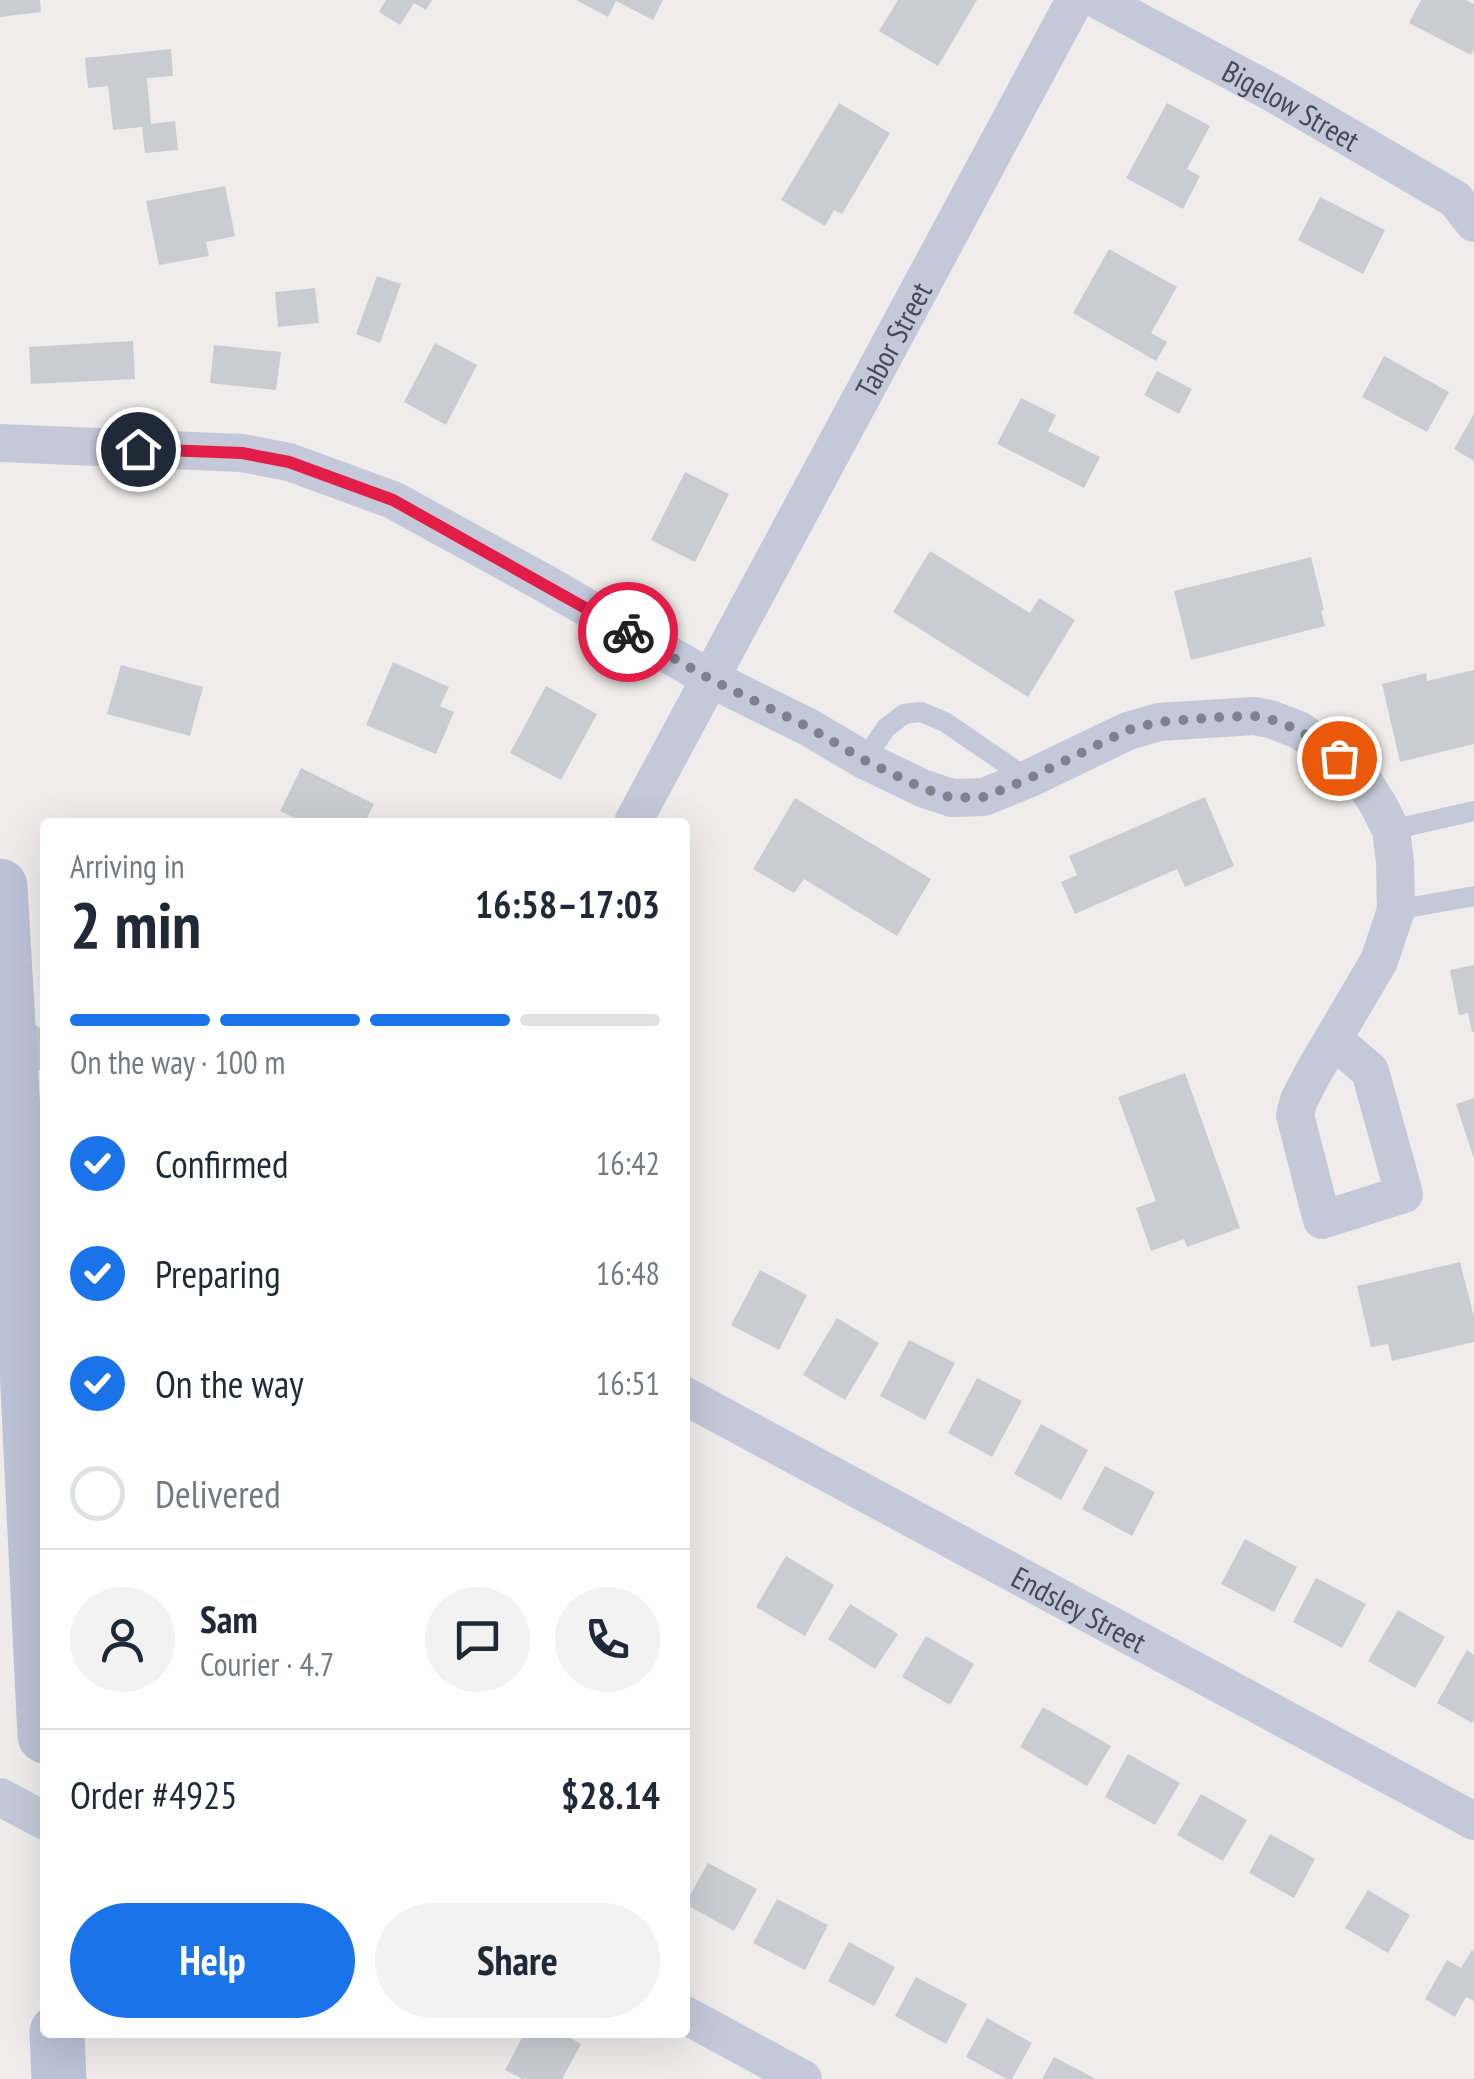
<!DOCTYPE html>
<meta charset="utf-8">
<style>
body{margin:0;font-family:"PT Sans Narrow",sans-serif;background:#f2f2f3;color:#1f2937;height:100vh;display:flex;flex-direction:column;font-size:38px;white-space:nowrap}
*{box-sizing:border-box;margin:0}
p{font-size:32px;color:#747a83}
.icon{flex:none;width:55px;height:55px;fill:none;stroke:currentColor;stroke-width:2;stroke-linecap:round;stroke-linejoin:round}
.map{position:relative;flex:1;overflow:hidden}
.panel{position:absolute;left:40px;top:818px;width:650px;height:1220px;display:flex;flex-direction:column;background:#fff;border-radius:10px;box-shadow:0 10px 40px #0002}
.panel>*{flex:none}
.pin{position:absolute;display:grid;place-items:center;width:85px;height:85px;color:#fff;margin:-42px;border:5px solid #fff;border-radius:50%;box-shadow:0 2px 10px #0007}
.courier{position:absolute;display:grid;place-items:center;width:100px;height:100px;margin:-50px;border:8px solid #e11d48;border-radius:50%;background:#fff;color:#222;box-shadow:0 2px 12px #0007}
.summary em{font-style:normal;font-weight:700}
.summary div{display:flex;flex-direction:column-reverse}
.summary{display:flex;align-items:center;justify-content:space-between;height:170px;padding:0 30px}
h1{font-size:65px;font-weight:700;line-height:75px}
.bar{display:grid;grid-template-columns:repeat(4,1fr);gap:15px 10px;align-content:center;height:120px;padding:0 30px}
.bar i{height:12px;border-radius:8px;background:#e0e1e3}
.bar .on{background:#1a73e8}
.bar p{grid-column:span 4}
.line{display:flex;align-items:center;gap:25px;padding:0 30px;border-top:2px solid #e0e1e3}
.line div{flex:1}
.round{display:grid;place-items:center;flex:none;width:105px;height:105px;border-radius:52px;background:#f2f2f3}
ol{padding:0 30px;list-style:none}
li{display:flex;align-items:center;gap:30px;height:110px}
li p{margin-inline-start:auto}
li .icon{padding:10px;border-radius:50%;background:#1a73e8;color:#fff;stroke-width:4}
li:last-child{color:#747a83}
li i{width:55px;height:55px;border:5px solid #e0e1e3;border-radius:50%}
.primary-button{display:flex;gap:20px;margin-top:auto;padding:20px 30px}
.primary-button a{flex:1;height:115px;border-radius:60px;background:#1a73e8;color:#fff;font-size:40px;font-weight:700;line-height:115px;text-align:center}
.primary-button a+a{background:#f2f2f3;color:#1f2937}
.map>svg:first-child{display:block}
.building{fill:#caccd4}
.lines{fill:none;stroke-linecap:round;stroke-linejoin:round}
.service{stroke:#c3c9d8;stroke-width:20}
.minor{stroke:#c3c9d8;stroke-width:38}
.secondary{stroke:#bcc2d7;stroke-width:55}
.done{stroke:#7f828d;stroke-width:10;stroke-dasharray:0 18}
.route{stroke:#e11d48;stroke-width:12}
.labels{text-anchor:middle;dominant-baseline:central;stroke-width:8;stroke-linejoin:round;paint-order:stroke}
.street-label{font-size:30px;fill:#43495a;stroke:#fff}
</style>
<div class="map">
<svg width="1474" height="2079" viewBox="0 0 1474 2079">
<rect width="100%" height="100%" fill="#efeceb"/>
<g class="building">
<polygon points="0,0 40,0 41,12 0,17"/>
<polygon points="386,0 432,0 426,10 414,3 400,25 379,12"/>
<polygon points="576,0 663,0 653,20 616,1 608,17"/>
<polygon points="898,0 977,0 938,66 879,31"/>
<polygon points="1421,0 1466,0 1474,4 1474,49 1471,55 1409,23"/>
<polygon points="171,49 173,76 147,78 151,124 175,121 178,150 145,153 142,127 113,130 108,86 88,88 85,58"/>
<polygon points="839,103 890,133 842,214 834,210 825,226 781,200"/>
<polygon points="1167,103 1210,126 1187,169 1200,176 1183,209 1126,178"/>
<polygon points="225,186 235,236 206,242 209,256 159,265 146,201"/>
<polygon points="1320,197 1385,230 1363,274 1298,240"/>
<polygon points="1109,249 1177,287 1151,333 1167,342 1156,361 1073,313"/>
<polygon points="377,276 401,284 380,343 356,334"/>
<polygon points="315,288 319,323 278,327 275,292"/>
<polygon points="133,341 135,379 31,384 29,347"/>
<polygon points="435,343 477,365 446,425 404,402"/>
<polygon points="214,345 281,352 276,390 210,383"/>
<polygon points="1384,356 1449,392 1427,432 1362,397"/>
<polygon points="1157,371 1192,389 1179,414 1144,395"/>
<polygon points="1021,398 1056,415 1048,431 1100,457 1084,488 997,444"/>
<polygon points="1474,414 1474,461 1454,449"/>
<polygon points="685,472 729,494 695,562 651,540"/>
<polygon points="930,551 1030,613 1039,598 1075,620 1028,697 893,612"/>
<polygon points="1311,557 1324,610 1321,611 1325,626 1191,660 1174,591"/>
<polygon points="393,662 449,687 440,706 454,712 436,754 366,725"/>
<polygon points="121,665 203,687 190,736 107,714"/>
<polygon points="1474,670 1474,744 1400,762 1382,684 1426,673 1427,681"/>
<polygon points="546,686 597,714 561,780 510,753"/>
<polygon points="301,768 374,804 365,822 303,822 280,811"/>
<polygon points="1205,797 1234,866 1185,887 1177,869 1075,914 1061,882 1077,875 1069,856"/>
<polygon points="795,798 931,879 897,936 804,879 794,893 753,869"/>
<polygon points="1474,965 1474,1032 1472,1032 1468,1013 1459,1015 1450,970"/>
<polygon points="1185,1073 1240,1228 1187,1247 1184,1239 1151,1251 1136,1208 1156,1201 1118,1097"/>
<polygon points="1474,1098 1474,1156 1473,1156 1456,1104"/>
<polygon points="1460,1262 1474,1317 1474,1342 1392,1361 1388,1344 1371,1347 1357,1286"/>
<polygon points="760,1270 807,1295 779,1350 731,1325"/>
<polygon points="837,1318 879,1343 845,1400 803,1375"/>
<polygon points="909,1340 955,1363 925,1420 880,1396"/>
<polygon points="977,1378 1022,1401 992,1457 948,1433"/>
<polygon points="1041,1424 1088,1450 1061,1500 1014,1474"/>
<polygon points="1105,1466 1155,1492 1132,1536 1082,1509"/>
<polygon points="1245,1539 1297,1567 1274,1612 1221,1584"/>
<polygon points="786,1556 834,1585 805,1636 756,1607"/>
<polygon points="1316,1578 1366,1604 1342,1648 1293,1622"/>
<polygon points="850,1604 898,1634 875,1669 828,1639"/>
<polygon points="1398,1610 1445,1637 1415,1688 1368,1661"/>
<polygon points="926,1636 974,1664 950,1705 902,1677"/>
<polygon points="1467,1650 1474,1655 1474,1720 1472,1723 1437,1703"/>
<polygon points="1043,1707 1111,1746 1087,1786 1020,1747"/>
<polygon points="1128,1754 1180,1783 1155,1825 1105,1797"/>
<polygon points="1201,1794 1247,1820 1223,1861 1177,1835"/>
<polygon points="1270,1834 1315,1859 1294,1898 1249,1873"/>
<polygon points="708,1863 757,1889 734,1931 685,1904"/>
<polygon points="1368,1890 1410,1915 1388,1953 1345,1928"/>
<polygon points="777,1899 828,1925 805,1970 753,1943"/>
<polygon points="849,1942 895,1967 874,2006 828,1981"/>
<polygon points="1472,1950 1474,1952 1474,2001 1466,1997 1455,2017 1425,1999 1447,1960 1461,1968"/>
<polygon points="916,1977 967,2004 946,2044 895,2016"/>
<polygon points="987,2018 1032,2043 1012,2079 1007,2079 966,2057"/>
<polygon points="525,2032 560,2032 581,2044 562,2079 522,2079 505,2070"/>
<polygon points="1054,2057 1096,2079 1042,2079"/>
</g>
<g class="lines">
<g class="service">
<polyline points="864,760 886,728 904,714 921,712 945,722 1028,779"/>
<polyline points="1391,830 1474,811"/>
<polyline points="1396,910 1474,896"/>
</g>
<g class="minor">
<path id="s1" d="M1098,0L1273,93L1455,199L1474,223"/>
<polyline points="0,443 242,453 289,462 393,500 546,584 711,679 810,728 864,760 922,788 952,798 984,797 1028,779 1128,731 1159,722 1254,716 1270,719 1299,730 1339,758 1362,779 1379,806 1391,830 1395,862 1396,910 1379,961 1313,1073 1299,1100 1295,1115 1322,1220 1404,1194 1370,1071 1334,1040"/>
<path id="s2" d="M633,822L1075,0"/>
<polyline points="8,1032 45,1052"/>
<path id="s3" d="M685,1396L1474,1821"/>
<polyline points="0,1797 45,1821"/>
<polyline points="685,2015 803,2079"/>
</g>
<g class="secondary">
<polyline points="0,886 23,1286 45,1736"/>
<polyline points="57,2032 59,2079"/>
</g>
</g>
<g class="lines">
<polyline class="done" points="628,632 710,679 810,728 864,760 922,788 952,798 984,797 1028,779 1128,730 1158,722 1222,717 1254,716 1270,719 1299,730 1339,758"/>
<polyline class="route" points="138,449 242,453 289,462 393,500 628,632"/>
</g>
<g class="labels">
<g class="street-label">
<text stroke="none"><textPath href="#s1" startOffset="220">Bigelow Street</textPath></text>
<text stroke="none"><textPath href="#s2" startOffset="548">Tabor Street</textPath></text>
<text stroke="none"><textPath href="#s3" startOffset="448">Endsley Street</textPath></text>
</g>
</g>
</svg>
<div class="pin" style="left:1339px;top:758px;background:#ea580c"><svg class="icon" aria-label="bag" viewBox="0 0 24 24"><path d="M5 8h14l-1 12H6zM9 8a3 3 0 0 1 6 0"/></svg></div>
<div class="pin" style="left:138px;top:449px;background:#1f2937"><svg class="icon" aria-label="home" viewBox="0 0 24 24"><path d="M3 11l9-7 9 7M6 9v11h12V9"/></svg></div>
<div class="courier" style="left:628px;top:632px"><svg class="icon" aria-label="bike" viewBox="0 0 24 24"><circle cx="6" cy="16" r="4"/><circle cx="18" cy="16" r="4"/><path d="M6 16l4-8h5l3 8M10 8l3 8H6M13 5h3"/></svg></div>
<section class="panel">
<div class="summary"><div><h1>2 min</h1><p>Arriving in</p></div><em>16:58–17:03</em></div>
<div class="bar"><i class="on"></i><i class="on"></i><i class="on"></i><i></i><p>On the way · 100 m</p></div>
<ol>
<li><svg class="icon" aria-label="check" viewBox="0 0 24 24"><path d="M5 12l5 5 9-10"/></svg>Confirmed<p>16:42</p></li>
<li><svg class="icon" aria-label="check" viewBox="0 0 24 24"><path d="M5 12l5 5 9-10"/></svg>Preparing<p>16:48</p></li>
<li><svg class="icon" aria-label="check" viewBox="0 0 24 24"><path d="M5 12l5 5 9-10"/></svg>On the way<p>16:51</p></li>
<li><i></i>Delivered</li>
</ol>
<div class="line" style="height:180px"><a class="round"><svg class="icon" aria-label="person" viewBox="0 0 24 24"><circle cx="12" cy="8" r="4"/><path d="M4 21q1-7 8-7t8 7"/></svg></a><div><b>Sam</b><p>Courier · 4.7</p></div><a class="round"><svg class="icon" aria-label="chat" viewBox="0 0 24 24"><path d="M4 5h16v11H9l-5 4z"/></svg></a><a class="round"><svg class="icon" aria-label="phone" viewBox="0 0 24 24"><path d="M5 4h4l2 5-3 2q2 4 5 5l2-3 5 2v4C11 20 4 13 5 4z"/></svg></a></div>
<div class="line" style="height:130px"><div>Order #4925</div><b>$28.14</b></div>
<div class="primary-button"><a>Help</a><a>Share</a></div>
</section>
</div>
